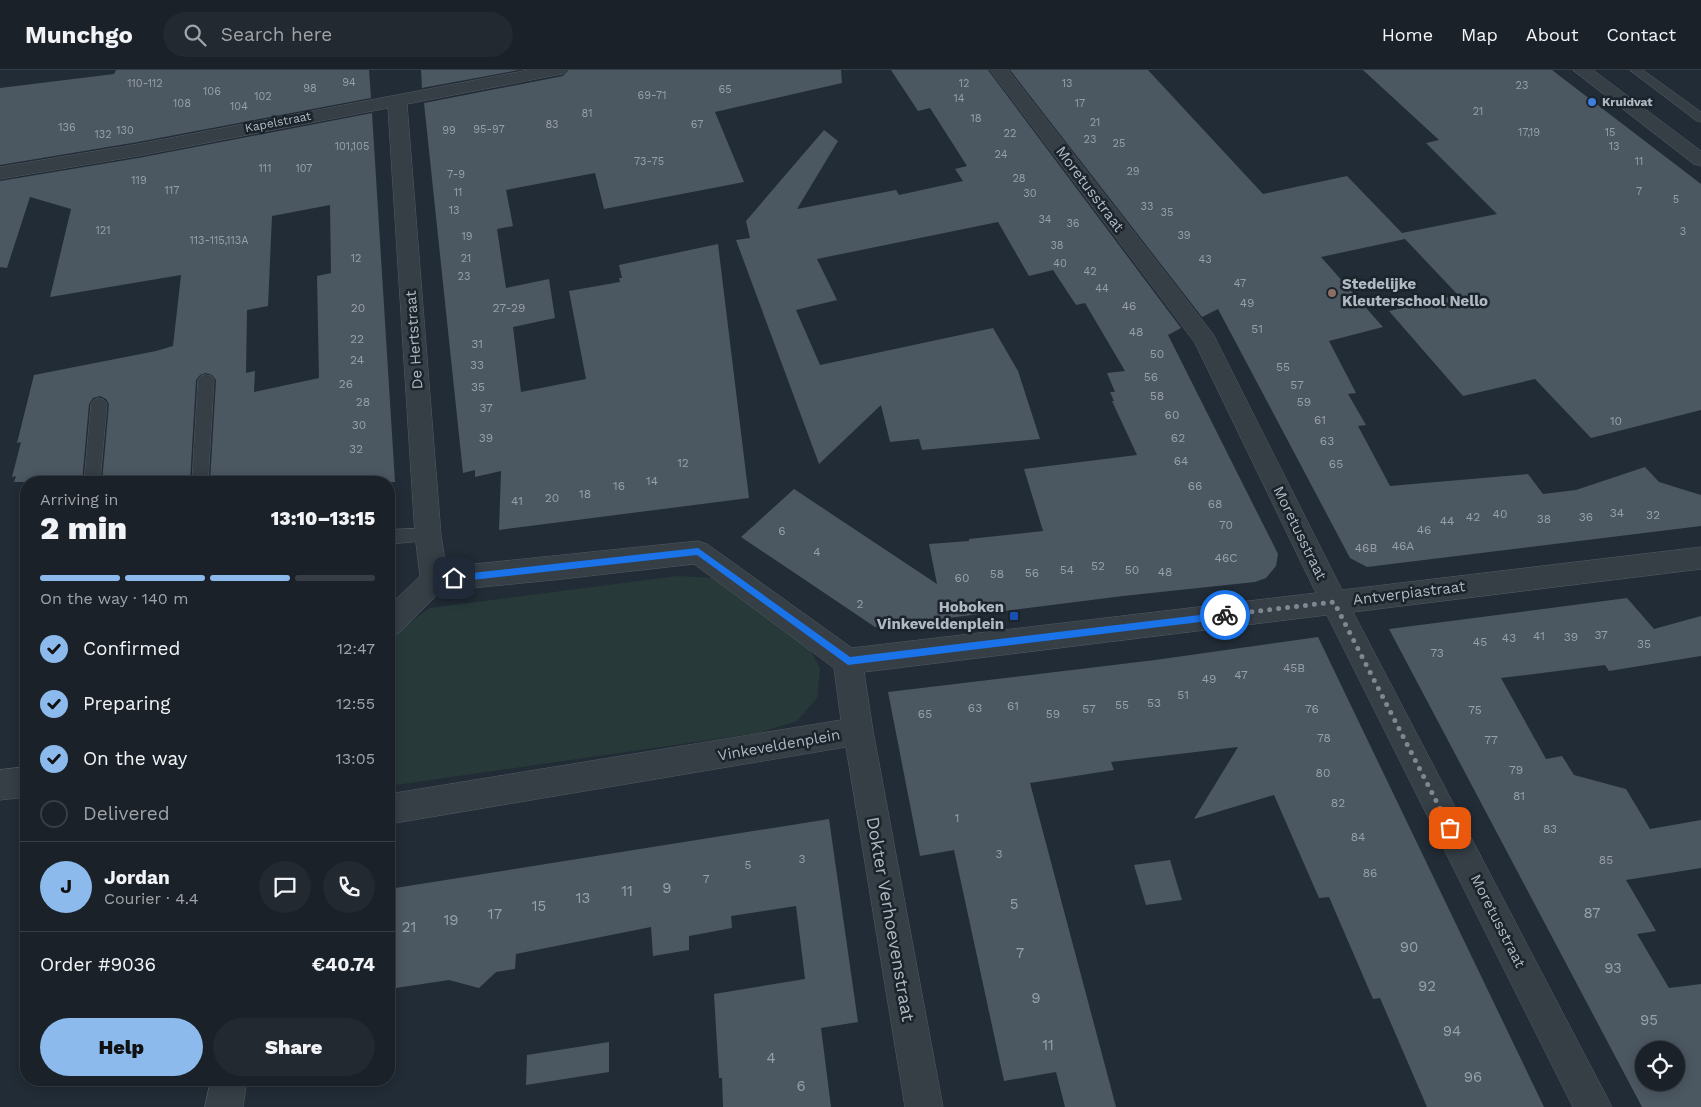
<!DOCTYPE html>
<meta charset="utf-8">
<style>
body{margin:0;font-family:"Work Sans",sans-serif;background:#232930;color:#f1f3f6;height:100vh;display:flex;flex-direction:column;font-size:19px;white-space:nowrap}
*{box-sizing:border-box;margin:0}
p{font-size:16px;color:#9fa3a8}
.icon{flex:none;width:28px;height:28px;fill:none;stroke:currentColor;stroke-width:2;stroke-linecap:round;stroke-linejoin:round}
.map{position:relative;flex:1;overflow:hidden}
.sheet{position:absolute;left:20px;top:406px;width:375px;height:610px;display:flex;flex-direction:column;background:#1a2128;border-radius:20px;box-shadow:0 2px 12px #0003,0 0 0 1px #383e45}
.sheet>*{flex:none}
.buttons{position:absolute;left:1635px;top:971px;display:grid;gap:10px}
.buttons a{display:grid;place-items:center;width:50px;height:50px;border-radius:50%;background:#1a2128;box-shadow:0 2px 12px #0003,0 0 0 1px #383e45;font-size:25px}
.pin{position:absolute;display:grid;place-items:center;width:42px;height:42px;color:#fff;margin:-21px;border-radius:10px;box-shadow:0 2px 8px #0006}
.courier{position:absolute;display:grid;place-items:center;width:50px;height:50px;margin:-25px;border:4px solid #1a73e8;border-radius:50%;background:#fff;color:#222;box-shadow:0 1px 6px #0007}
.overview em{font-style:normal;font-weight:800}
.overview div{display:flex;flex-direction:column-reverse}
.overview{display:flex;align-items:center;justify-content:space-between;height:85px;padding:0 20px}
h1{font-size:32px;font-weight:800;line-height:38px}
.bar{display:grid;grid-template-columns:repeat(4,1fr);gap:8px 5px;align-content:center;height:60px;padding:0 20px}
.bar i{height:6px;border-radius:4px;background:#383e45}
.bar .current{background:#8cbaec}
.bar p{grid-column:span 4}
.line{display:flex;align-items:center;gap:12px;padding:0 20px;border-top:1px solid #383e45}
.line div{flex:1}
.round{display:grid;place-items:center;flex:none;width:52px;height:52px;border-radius:26px;background:#232930}
ol{padding:0 20px;list-style:none}
li{display:flex;align-items:center;gap:15px;height:55px}
li p{margin-inline-start:auto}
li .icon{padding:5px;border-radius:50%;background:#8cbaec;color:#111;stroke-width:4}
li:last-child{color:#9fa3a8}
li i{width:28px;height:28px;border:2px solid #383e45;border-radius:50%}
.button{display:flex;gap:10px;margin-top:auto;padding:10px 20px}
.button a{flex:1;height:58px;border-radius:30px;background:#8cbaec;color:#111;font-size:20px;font-weight:800;line-height:58px;text-align:center}
.button a+a{background:#232930;color:#f1f3f6}
header{display:flex;align-items:center;gap:30px;box-sizing:border-box;height:70px;padding:0 25px;background:#1a2128;border-bottom:1px solid #383e45}
header strong{font-size:24px}
nav{display:flex;gap:28px;margin-inline-start:auto;font-size:18px}
.search{width:350px;height:45px;background:#232930;display:flex;align-items:center;gap:12px;box-sizing:border-box;padding:0 18px;border-radius:28px;color:#9fa3a8;font-size:19px}
.map>svg:first-child{display:block}
.green{fill:#273a39}
.building{fill:#4b5761;fill-rule:evenodd}
.lines{fill:none;stroke-linecap:round;stroke-linejoin:round}
.service-casing{stroke:#535c64;stroke-width:1}
.minor-casing{stroke:#535c64;stroke-width:1}
.service{fill:#363e46;fill-rule:evenodd}
.minor{fill:#363e46;fill-rule:evenodd}
.route{fill:#1a73e8}
.done{stroke:#7e8892;stroke-width:5;stroke-dasharray:0 9}
.shop-dot{fill:#3f7fe0;stroke:#1b232b;stroke-width:2}
.education-dot{fill:#8d6e63;stroke:#1b232b;stroke-width:2}
.transit-dot{fill:#1a4fb4;stroke:#1b232b;stroke-width:2}
.labels{text-anchor:middle;dominant-baseline:central;stroke-width:5;stroke-linejoin:round;paint-order:stroke}
.far-number-label{font-size:11px;fill:#97a0aa}
.far-poi-label{font-size:12px;font-weight:bold;fill:#b0b9c3;stroke:#1b232b;text-anchor:start}
.far-street-label{font-size:12px;fill:#b0b9c3;stroke:#1b232b}
.number-label{font-size:12px;fill:#97a0aa}
.street-label{font-size:15px;fill:#b0b9c3;stroke:#1b232b}
.poi-label{font-size:15px;font-weight:bold;fill:#b0b9c3;stroke:#1b232b;text-anchor:start}
.near-number-label{font-size:15px;fill:#97a0aa}
.near-street-label{font-size:18px;fill:#b0b9c3;stroke:#1b232b}
</style>
<header>
<strong>Munchgo</strong>
<div class="search"><svg class="icon" aria-label="search" viewBox="0 0 24 24"><circle cx="10" cy="10" r="6"/><path d="M15 15l6 6"/></svg>Search here</div>
<nav><a>Home</a><a>Map</a><a>About</a><a>Contact</a></nav>
</header>
<div class="map">
<svg width="1701" height="1037" viewBox="0 0 1701 1037">
<rect width="100%" height="100%" fill="#222c36"/>
<polygon class="green" points="677,506 715,508 806,573 820,598 817,628 797,651 758,663 389,716 389,566 430,538"/>
<g class="building">
<polygon points="116,0 369,0 371,28 138,72 0,95 0,18 114,4"/>
<polygon points="421,0 519,0 422,18"/>
<polygon points="568,0 841,0 842,13 715,42 744,112 604,139 595,103 506,120 513,156 497,159 506,218 549,209 555,248 513,257 521,322 586,309 569,221 620,212 619,208 622,208 619,195 718,174 749,428 499,460 501,401 475,407 475,400 463,403 424,33 563,6"/>
<polygon points="891,0 988,0 1181,258 1168,265 1278,484 1276,496 1266,508 1255,512 1123,526 875,557 741,467 794,419 937,514 929,474 969,471 969,469 1043,461 1024,399 1137,385 1112,331 1114,331 1110,322 1115,322 1107,303 1125,301 1085,233 1076,235 1053,200 1029,206 998,152 817,189 837,230 796,240 820,295 993,258 1018,301 1040,369 922,380 919,369 890,372 881,335 819,394 736,170 750,168 746,151 824,60 838,71 797,139 896,120 899,125 963,111 955,99 967,96 930,38 918,41"/>
<polygon points="1010,0 1148,0 1263,124 1347,106 1402,163 1497,144 1426,73 1439,70 1363,0 1552,0 1701,114 1701,340 1591,368 1535,309 1463,326 1389,241 1458,225 1405,169 1321,187 1383,257 1329,271 1356,323 1348,324 1366,355 1358,356 1390,416 1528,404 1543,424 1576,420 1645,397 1659,412 1701,425 1701,456 1367,497 1350,488 1218,239 1202,247"/>
<path d="M372,43L395,412H210L216,310L212,305L206,303L200,305L196,310L190,412H102L109,334L106,329L100,326L93,328L89,334L82,412H14L16,406L12,407L21,372L17,373L34,305L156,281L173,276L181,205L50,227L71,139L30,127L7,198L0,197V111L138,88ZM330,135L331,203L317,206L319,308L254,322L255,301L246,303L247,240L268,236L272,146Z"/>
<path d="M1627,528L1654,559L1701,546V586L1609,601L1605,595L1501,608L1546,689L1562,686L1574,705L1626,719L1650,759L1701,750V798L1626,810L1656,861L1637,864L1669,918L1701,914V1037H1642L1389,559ZM1644,980H1676V1012H1644Z"/>
<polygon points="1318,567 1544,1037 1427,1037 1380,928 1373,929 1329,827 1319,828 1274,725 1194,749 1238,677 1111,692 1114,700 1030,713 1116,1037 1065,1037 1056,1002 1004,1011 954,780 920,786 888,622 1155,590"/>
<polygon points="829,749 858,952 821,958 831,1037 723,1037 722,1008 719,1008 714,924 805,909 796,836 731,846 732,858 689,866 689,880 653,886 651,857 516,884 515,899 496,902 479,918 449,910 389,919 389,819"/>
<polygon points="1170,790 1182,830 1146,835 1134,795"/>
<polygon points="609,972 609,1002 526,1015 527,985"/>
</g>
<g class="lines">
<defs>
<g id="service">
<polygon points="1630,0 1643,0 1701,42 1701,52 1697,51"/>
<polygon points="206,305 211,306 214,310 208,412 192,412 198,310 201,306"/>
<polygon points="99,328 104,330 107,334 100,412 84,412 91,334 94,330"/>
<polygon points="428,458 434,460 436,465 434,470 389,474 389,460"/>
</g>
<g id="minor">
<polygon points="529,0 566,0 563,4 557,5 407,34 441,465 446,497 698,471 707,474 852,578 1316,523 1195,273 990,0 1008,0 1213,264 1342,520 1701,477 1701,499 1353,542 1612,1037 1573,1037 1327,545 864,602 873,661 943,1037 905,1037 846,677 389,754 389,724 841,650 834,598 694,494 553,510 441,521 399,563 389,566 389,536 420,506 415,465 388,38 138,86 0,109 0,97 138,74"/>
<polygon points="1573,0 1593,0 1701,81 1701,96 1694,94"/>
<polygon points="26,697 26,727 0,730 0,700"/>
<polygon points="211,1010 247,1010 243,1037 205,1037"/>
</g>
</defs>
<use href="#service" class="service-casing"/>
<use href="#minor" class="minor-casing"/>
<use href="#service" class="service"/>
<use href="#minor" class="minor"/>
</g>
<polygon class="route" points="698,478 850,587 1225,542 1229,545 1225,549 848,595 697,485 454,512 450,508 454,505"/>
<g class="lines">
<polyline class="done" points="1225,545 1334,532 1450,758"/>
</g>
<circle class="shop-dot" cx="1592" cy="32" r="5"/>
<circle class="education-dot" cx="1332" cy="223" r="5"/>
<rect class="transit-dot" x="1009" y="541" width="10" height="10" rx="2.5"/>
<g class="labels">
<g class="far-number-label">
<text x="349" y="12">94</text>
<text x="145" y="13">110-112</text>
<text x="964" y="13">12</text>
<text x="1067" y="13">13</text>
<text x="1522" y="15">23</text>
<text x="310" y="18">98</text>
<text x="725" y="19">65</text>
<text x="212" y="21">106</text>
<text x="652" y="25">69-71</text>
<text x="263" y="26">102</text>
<text x="959" y="28">14</text>
<text x="182" y="33">108</text>
<text x="1080" y="33">17</text>
<text x="239" y="36">104</text>
<text x="1478" y="41">21</text>
<text x="587" y="43">81</text>
<text x="976" y="48">18</text>
<text x="1095" y="52">21</text>
<text x="552" y="54">83</text>
<text x="697" y="54">67</text>
<text x="67" y="57">136</text>
<text x="489" y="59">95-97</text>
<text x="125" y="60">130</text>
<text x="449" y="60">99</text>
<text x="1529" y="62">17,19</text>
<text x="1610" y="62">15</text>
<text x="1010" y="63">22</text>
<text x="103" y="64">132</text>
<text x="1090" y="69">23</text>
<text x="1119" y="73">25</text>
<text x="352" y="76">101,105</text>
<text x="1614" y="76">13</text>
<text x="1001" y="84">24</text>
<text x="649" y="91">73-75</text>
<text x="1639" y="91">11</text>
<text x="265" y="98">111</text>
<text x="304" y="98">107</text>
<text x="1133" y="101">29</text>
<text x="456" y="104">7-9</text>
<text x="1019" y="108">28</text>
<text x="139" y="110">119</text>
<text x="172" y="120">117</text>
<text x="1639" y="121">7</text>
<text x="458" y="122">11</text>
<text x="1030" y="123">30</text>
<text x="1676" y="129">5</text>
<text x="1147" y="136">33</text>
<text x="454" y="140">13</text>
<text x="1167" y="142">35</text>
<text x="1045" y="149">34</text>
<text x="1073" y="153">36</text>
<text x="103" y="160">121</text>
<text x="1683" y="161">3</text>
<text x="1184" y="165">39</text>
<text x="467" y="166">19</text>
<text x="219" y="170">113-115,113A</text>
<text x="1057" y="175">38</text>
<text x="356" y="188">12</text>
<text x="466" y="188">21</text>
<text x="1205" y="189">43</text>
<text x="1060" y="193">40</text>
<text x="1090" y="201">42</text>
<text x="464" y="206">23</text>
<text x="1240" y="213">47</text>
<text x="1102" y="218">44</text>
</g>
<g class="far-poi-label">
<text x="1602" y="32">Kruidvat</text>
</g>
<g class="far-street-label">
<text transform="translate(278 52) rotate(-11)">Kapelstraat</text>
</g>
<g class="number-label">
<text x="1247" y="233">49</text>
<text x="1129" y="236">46</text>
<text x="358" y="238">20</text>
<text x="509" y="238">27-29</text>
<text x="1257" y="259">51</text>
<text x="1136" y="262">48</text>
<text x="357" y="269">22</text>
<text x="477" y="274">31</text>
<text x="1157" y="284">50</text>
<text x="357" y="290">24</text>
<text x="477" y="295">33</text>
<text x="1283" y="297">55</text>
<text x="1151" y="307">56</text>
<text x="346" y="314">26</text>
<text x="1297" y="315">57</text>
<text x="478" y="317">35</text>
<text x="1157" y="326">58</text>
<text x="363" y="332">28</text>
<text x="1304" y="332">59</text>
<text x="486" y="338">37</text>
<text x="1172" y="345">60</text>
<text x="1320" y="350">61</text>
<text x="1616" y="351">10</text>
<text x="359" y="355">30</text>
<text x="486" y="368">39</text>
<text x="1178" y="368">62</text>
<text x="1327" y="371">63</text>
<text x="356" y="379">32</text>
<text x="1181" y="391">64</text>
<text x="683" y="393">12</text>
<text x="1336" y="394">65</text>
<text x="652" y="411">14</text>
<text x="619" y="416">16</text>
<text x="1195" y="416">66</text>
<text x="585" y="424">18</text>
<text x="552" y="428">20</text>
<text x="517" y="431">41</text>
<text x="1215" y="434">68</text>
<text x="1617" y="443">34</text>
<text x="1500" y="444">40</text>
<text x="1653" y="445">32</text>
<text x="1473" y="447">42</text>
<text x="1586" y="447">36</text>
<text x="1544" y="449">38</text>
<text x="1447" y="451">44</text>
<text x="1226" y="455">70</text>
<text x="1424" y="460">46</text>
<text x="782" y="461">6</text>
<text x="1403" y="476">46A</text>
<text x="1366" y="478">46B</text>
<text x="817" y="482">4</text>
<text x="1226" y="488">46C</text>
<text x="1098" y="496">52</text>
<text x="1067" y="500">54</text>
<text x="1132" y="500">50</text>
<text x="1165" y="502">48</text>
<text x="1032" y="503">56</text>
<text x="997" y="504">58</text>
<text x="962" y="508">60</text>
<text x="860" y="534">2</text>
<text x="1601" y="565">37</text>
<text x="1539" y="566">41</text>
<text x="1571" y="567">39</text>
<text x="1509" y="568">43</text>
<text x="1480" y="572">45</text>
<text x="1644" y="574">35</text>
<text x="1437" y="583">73</text>
<text x="1294" y="598">45B</text>
<text x="1241" y="605">47</text>
<text x="1209" y="609">49</text>
<text x="1183" y="625">51</text>
<text x="1154" y="633">53</text>
<text x="1122" y="635">55</text>
<text x="1013" y="636">61</text>
<text x="975" y="638">63</text>
<text x="1089" y="639">57</text>
<text x="1312" y="639">76</text>
<text x="1475" y="640">75</text>
<text x="925" y="644">65</text>
<text x="1053" y="644">59</text>
<text x="1324" y="668">78</text>
<text x="1491" y="670">77</text>
<text x="1516" y="700">79</text>
<text x="1323" y="703">80</text>
<text x="1519" y="726">81</text>
<text x="1338" y="733">82</text>
<text x="957" y="748">1</text>
<text x="1550" y="759">83</text>
<text x="1358" y="767">84</text>
<text x="999" y="784">3</text>
<text x="802" y="789">3</text>
<text x="1606" y="790">85</text>
<text x="748" y="795">5</text>
<text x="1370" y="803">86</text>
<text x="706" y="809">7</text>
</g>
<g class="street-label">
<text transform="translate(1090 119) rotate(53)">Moretusstraat</text>
<text transform="translate(414 270) rotate(-94)">De Hertstraat</text>
<text transform="translate(1300 463) rotate(64)">Moretusstraat</text>
<text transform="translate(1409 523) rotate(-7)">Antverpiastraat</text>
<text transform="translate(779 675) rotate(-10)">Vinkeveldenplein</text>
<text transform="translate(1498 851) rotate(63)">Moretusstraat</text>
</g>
<g class="poi-label">
<text x="1342" y="214">Stedelijke<tspan x="1342" dy="17">Kleuterschool Nello</tspan></text>
<text x="1004" y="537" text-anchor="end">Hoboken<tspan x="1004" dy="17">Vinkeveldenplein</tspan></text>
</g>
<g class="near-number-label">
<text x="667" y="818">9</text>
<text x="627" y="821">11</text>
<text x="583" y="828">13</text>
<text x="1014" y="834">5</text>
<text x="539" y="836">15</text>
<text x="1592" y="843">87</text>
<text x="495" y="844">17</text>
<text x="451" y="850">19</text>
<text x="409" y="857">21</text>
<text x="1409" y="877">90</text>
<text x="1020" y="883">7</text>
<text x="1613" y="898">93</text>
<text x="1427" y="916">92</text>
<text x="1036" y="928">9</text>
<text x="1649" y="950">95</text>
<text x="1452" y="961">94</text>
<text x="1048" y="975">11</text>
<text x="771" y="988">4</text>
<text x="1473" y="1007">96</text>
<text x="801" y="1016">6</text>
</g>
<g class="near-street-label">
<text transform="translate(891 849) rotate(80)">Dokter Verhoevenstraat</text>
</g>
</g>
</svg>
<div class="buttons">
<a><svg class="icon" aria-label="locate" viewBox="0 0 24 24"><circle cx="12" cy="12" r="6"/><path d="M12 2v4M12 18v4M2 12h4M18 12h4"/></svg></a>
</div>
<div class="pin" style="left:1450px;top:758px;background:#ea580c"><svg class="icon" aria-label="bag" viewBox="0 0 24 24"><path d="M5 8h14l-1 12H6zM9 8a3 3 0 0 1 6 0"/></svg></div>
<div class="pin" style="left:454px;top:508px;background:#1f2937"><svg class="icon" aria-label="home" viewBox="0 0 24 24"><path d="M3 11l9-7 9 7M6 9v11h12V9"/></svg></div>
<div class="courier" style="left:1225px;top:545px"><svg class="icon" aria-label="bike" viewBox="0 0 24 24"><circle cx="6" cy="16" r="4"/><circle cx="18" cy="16" r="4"/><path d="M6 16l4-8h5l3 8M10 8l3 8H6M13 5h3"/></svg></div>
<section class="sheet">
<div class="overview"><div><h1>2 min</h1><p>Arriving in</p></div><em>13:10–13:15</em></div>
<div class="bar"><i class="current"></i><i class="current"></i><i class="current"></i><i></i><p>On the way · 140 m</p></div>
<ol>
<li><svg class="icon" aria-label="check" viewBox="0 0 24 24"><path d="M5 12l5 5 9-10"/></svg>Confirmed<p>12:47</p></li>
<li><svg class="icon" aria-label="check" viewBox="0 0 24 24"><path d="M5 12l5 5 9-10"/></svg>Preparing<p>12:55</p></li>
<li><svg class="icon" aria-label="check" viewBox="0 0 24 24"><path d="M5 12l5 5 9-10"/></svg>On the way<p>13:05</p></li>
<li><i></i>Delivered</li>
</ol>
<div class="line" style="height:90px"><b class="round" style="background:#8cbaec;color:#111">J</b><div><b>Jordan</b><p>Courier · 4.4</p></div><a class="round"><svg class="icon" aria-label="chat" viewBox="0 0 24 24"><path d="M4 5h16v11H9l-5 4z"/></svg></a><a class="round"><svg class="icon" aria-label="phone" viewBox="0 0 24 24"><path d="M5 4h4l2 5-3 2q2 4 5 5l2-3 5 2v4C11 20 4 13 5 4z"/></svg></a></div>
<div class="line" style="height:65px"><div>Order #9036</div><b>€40.74</b></div>
<div class="button"><a>Help</a><a>Share</a></div>
</section>
</div>
